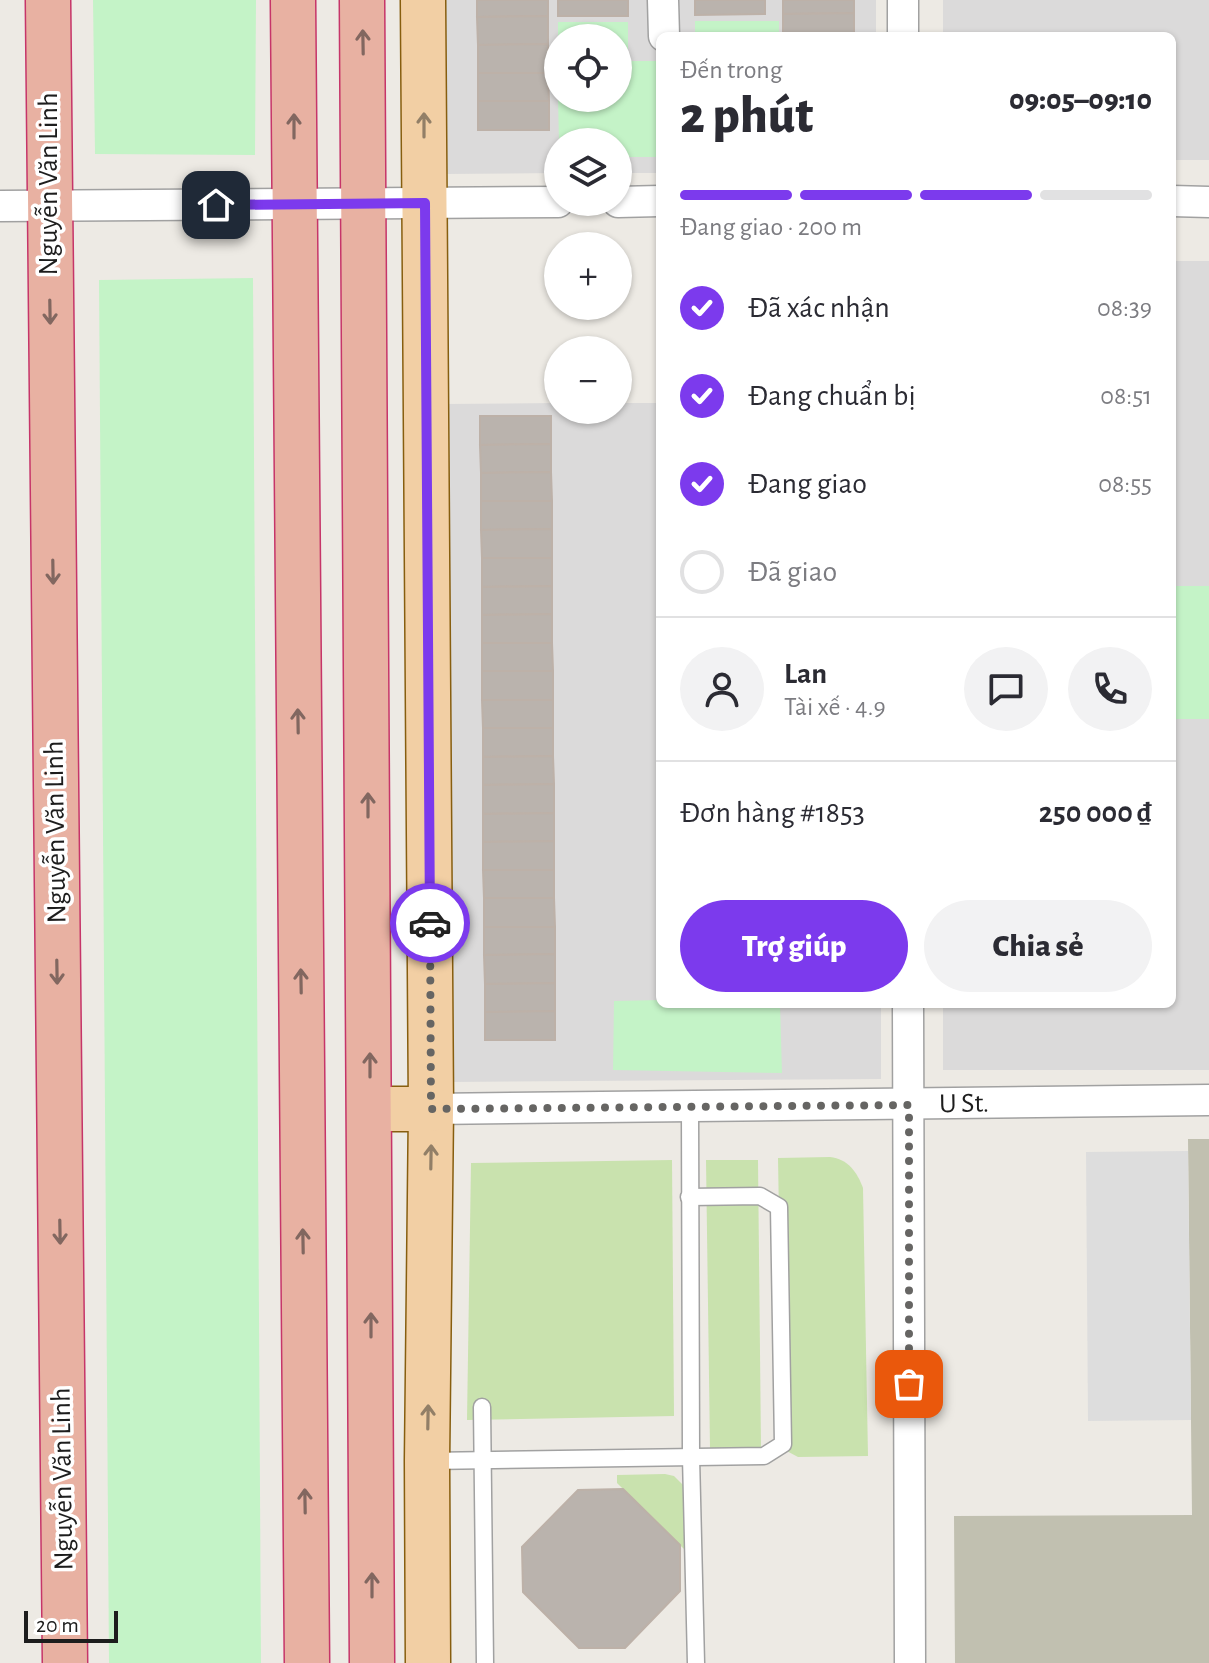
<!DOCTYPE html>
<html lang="vi">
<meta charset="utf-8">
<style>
body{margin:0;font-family:"Alegreya Sans",sans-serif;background:#f2f2f3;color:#2b2b33;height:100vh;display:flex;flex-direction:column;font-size:30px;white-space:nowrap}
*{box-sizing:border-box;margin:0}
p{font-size:26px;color:#7c7c81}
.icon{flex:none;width:44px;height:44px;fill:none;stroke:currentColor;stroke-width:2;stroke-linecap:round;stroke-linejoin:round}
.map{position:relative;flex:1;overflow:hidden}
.details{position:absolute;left:656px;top:32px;width:520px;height:976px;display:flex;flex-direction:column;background:#fff;border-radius:12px;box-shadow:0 2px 6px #0004}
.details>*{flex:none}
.controls{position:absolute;left:544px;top:24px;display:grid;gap:16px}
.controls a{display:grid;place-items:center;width:88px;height:88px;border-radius:50%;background:#fff;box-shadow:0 2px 6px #0004;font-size:40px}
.scale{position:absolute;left:24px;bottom:20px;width:94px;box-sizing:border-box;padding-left:8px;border:4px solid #1d1d1d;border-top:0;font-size:22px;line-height:28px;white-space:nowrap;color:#1d1d1d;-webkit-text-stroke:6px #fff;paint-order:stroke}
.pin{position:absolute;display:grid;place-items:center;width:68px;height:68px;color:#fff;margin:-34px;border-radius:16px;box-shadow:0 4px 12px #0006}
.courier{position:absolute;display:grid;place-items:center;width:80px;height:80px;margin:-40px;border:6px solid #7c3aed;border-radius:50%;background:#fff;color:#222;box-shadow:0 2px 10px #0007}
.head em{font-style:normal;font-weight:800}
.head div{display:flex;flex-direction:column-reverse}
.head{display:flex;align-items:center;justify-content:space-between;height:136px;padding:0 24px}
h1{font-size:52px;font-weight:800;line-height:60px}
.bar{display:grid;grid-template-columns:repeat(4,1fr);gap:12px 8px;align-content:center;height:96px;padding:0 24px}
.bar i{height:10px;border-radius:6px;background:#e1e1e2}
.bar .current{background:#7c3aed}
.bar p{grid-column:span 4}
.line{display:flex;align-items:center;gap:20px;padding:0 24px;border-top:2px solid #e1e1e2}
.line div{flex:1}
.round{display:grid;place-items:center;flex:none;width:84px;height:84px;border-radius:42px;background:#f2f2f3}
ol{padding:0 24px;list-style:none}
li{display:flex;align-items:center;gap:24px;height:88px}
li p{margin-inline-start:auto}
li .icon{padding:8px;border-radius:50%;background:#7c3aed;color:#fff;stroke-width:4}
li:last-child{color:#7c7c81}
li i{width:44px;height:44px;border:4px solid #e1e1e2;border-radius:50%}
.button{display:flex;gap:16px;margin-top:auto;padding:16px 24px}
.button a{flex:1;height:92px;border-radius:48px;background:#7c3aed;color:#fff;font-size:32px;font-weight:800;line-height:92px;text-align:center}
.button a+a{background:#f2f2f3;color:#2b2b33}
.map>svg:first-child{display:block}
.residential{fill:#dbdada;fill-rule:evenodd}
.construction{fill:#c1c0b0}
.grass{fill:#c9e2ae}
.park{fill:#c4f3c7}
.parking{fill:#ddd}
.building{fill:#bab3ad;stroke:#bdb1a8;stroke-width:2}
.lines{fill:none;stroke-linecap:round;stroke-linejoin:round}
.service-casing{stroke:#a1a1a1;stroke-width:19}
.minor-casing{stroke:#a1a1a1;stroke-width:33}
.primary-casing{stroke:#875e0f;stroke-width:47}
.trunk-casing{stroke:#c63569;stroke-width:47}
.service{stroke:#fff;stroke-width:16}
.minor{stroke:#fff;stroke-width:30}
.primary{stroke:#f2cfa4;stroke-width:44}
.trunk{stroke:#e8b1a2;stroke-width:44}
.oneway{stroke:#826760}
.oneway2{stroke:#927f67}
.done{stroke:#666563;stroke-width:8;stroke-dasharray:0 14.4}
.route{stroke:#7c3aed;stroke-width:10}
.labels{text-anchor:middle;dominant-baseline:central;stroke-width:7;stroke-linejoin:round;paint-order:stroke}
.street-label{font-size:28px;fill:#1d1d1d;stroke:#fff}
</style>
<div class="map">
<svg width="1209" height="1663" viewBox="0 0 1209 1663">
<rect width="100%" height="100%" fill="#edeae4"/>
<g class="residential">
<path d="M442,0H876V36H660V173H618V142H558V173L443,174ZM558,38H618V98H558Z"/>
<polygon points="943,0 1209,0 1209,160 1172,160 1172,36 943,36"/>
<polygon points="1172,261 1209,261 1209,1070 943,1070 943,1004 1172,1004"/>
<polygon points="558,403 558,410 618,410 618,403 660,403 660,1004 881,1004 881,1079 451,1082 445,404"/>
</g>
<polygon class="construction" points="1188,1139 1209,1139 1209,1663 955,1663 954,1516 1192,1515"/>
<g class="grass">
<path d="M830,1157C848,1159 857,1172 863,1188L868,1456L798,1457L783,1449L778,1158Z"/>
<polygon points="672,1160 674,1416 467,1420 471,1163"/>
<polygon points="706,1160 758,1160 761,1449 710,1448"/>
<polygon points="665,1474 674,1476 686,1488 689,1550 685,1550 617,1483 617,1475"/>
</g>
<g class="park">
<polygon points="93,0 256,0 255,155 95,154"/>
<rect x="695" y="21" width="84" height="15"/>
<polygon points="558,22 628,22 628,61 660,61 660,157 618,157 618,142 559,142 558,98 618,98 618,38 558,38"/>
<polygon points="253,278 261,1663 109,1663 99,280"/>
<rect x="1172" y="586" width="37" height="133"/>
<polygon points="660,1000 660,1004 780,1004 782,1073 613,1070 614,1001"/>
</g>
<polygon class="parking" points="1188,1151 1191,1420 1088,1421 1086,1152"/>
<g class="building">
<polygon points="477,0 548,0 548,16 477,17"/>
<rect x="558" y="0" width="70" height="16"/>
<polygon points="695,0 765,0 765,14 695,15"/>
<polygon points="783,0 854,0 854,13 783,14"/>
<polygon points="854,13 854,36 783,36 783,14"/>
<polygon points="548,16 548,44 478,45 477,17"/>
<polygon points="548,44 548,73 478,73 478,45"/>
<polygon points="478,73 548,73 549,101 478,101"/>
<rect x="478" y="101" width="71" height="29"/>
<polygon points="480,416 551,416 551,444 480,445"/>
<polygon points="551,444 551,472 481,473 480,445"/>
<polygon points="551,472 552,501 481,501 481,473"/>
<polygon points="481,501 552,501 552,529 481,530"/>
<polygon points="552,529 552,558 482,558 481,530"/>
<polygon points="482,558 552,558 552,586 482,587"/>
<polygon points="552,586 552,614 482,615 482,587"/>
<polygon points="552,614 552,643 482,643 482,615"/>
<polygon points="482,643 552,643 553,671 482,671"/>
<rect x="482" y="671" width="71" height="29"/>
<polygon points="482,700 553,700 553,728 483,728"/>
<polygon points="483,728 553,728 553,756 483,757"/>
<polygon points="553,756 554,784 483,785 483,757"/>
<polygon points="554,784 554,813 483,814 483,785"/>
<polygon points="554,813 554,841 483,842 483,814"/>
<polygon points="554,841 554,870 483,870 483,842"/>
<polygon points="483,870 554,870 554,898 484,898"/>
<polygon points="484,898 554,898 555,927 484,927"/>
<polygon points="484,927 555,927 555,954 484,955"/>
<polygon points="555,954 555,983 485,984 484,955"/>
<polygon points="555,983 555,1011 485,1012 485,984"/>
<polygon points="555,1011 555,1040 485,1040 485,1012"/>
<polygon points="623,1489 680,1545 680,1591 625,1648 579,1648 523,1592 522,1547 578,1490"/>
</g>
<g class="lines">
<defs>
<g id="service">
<polyline points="690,1107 691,1457 696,1663"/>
<polyline points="482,1407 485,1663"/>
<polyline points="429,1461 764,1456 783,1444 779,1207 760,1196 689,1197"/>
</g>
<g id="minor">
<polyline points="663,0 664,36"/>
<polyline points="903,0 903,36"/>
<polyline points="1172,201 1209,202"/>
<polyline points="618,202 660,201"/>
<polyline points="0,206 558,202"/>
<polyline points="908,1004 910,1663"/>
<polyline points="431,1109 1209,1100"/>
</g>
<g id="primary">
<polyline points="423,0 431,1109 427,1461 428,1663"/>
<polyline points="371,1109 431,1109"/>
</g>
<g id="trunk">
<polyline points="48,0 65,1663"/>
<polyline points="293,0 307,1663"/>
<polyline points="362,0 372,1663"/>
</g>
</defs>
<use href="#service" class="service-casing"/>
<use href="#minor" class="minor-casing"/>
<use href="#primary" class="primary-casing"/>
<use href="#trunk" class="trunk-casing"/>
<use href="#service" class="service"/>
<use href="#minor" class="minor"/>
<use href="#primary" class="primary"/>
<use href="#trunk" class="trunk"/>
</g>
<defs><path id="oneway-shaft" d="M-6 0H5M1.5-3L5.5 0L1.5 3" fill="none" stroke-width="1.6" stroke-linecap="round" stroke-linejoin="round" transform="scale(2)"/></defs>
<g class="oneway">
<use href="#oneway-shaft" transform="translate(363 42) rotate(-91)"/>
<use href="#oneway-shaft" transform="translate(294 126) rotate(-90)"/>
<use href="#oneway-shaft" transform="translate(50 312) rotate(89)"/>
<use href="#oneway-shaft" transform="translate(53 572) rotate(89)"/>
<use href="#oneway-shaft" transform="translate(298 721) rotate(-91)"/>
<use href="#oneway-shaft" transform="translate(368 805) rotate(-90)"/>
<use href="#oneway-shaft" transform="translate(57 972) rotate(89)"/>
<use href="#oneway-shaft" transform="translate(301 981) rotate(-91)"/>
<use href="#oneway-shaft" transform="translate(370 1065) rotate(-90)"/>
<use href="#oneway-shaft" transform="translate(60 1232) rotate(89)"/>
<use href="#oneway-shaft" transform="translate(303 1241) rotate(-91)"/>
<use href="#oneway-shaft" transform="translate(371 1325) rotate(-90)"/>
<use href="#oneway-shaft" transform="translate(305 1501) rotate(-91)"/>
<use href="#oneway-shaft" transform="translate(372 1585) rotate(-90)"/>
</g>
<g class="oneway2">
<use href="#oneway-shaft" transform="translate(424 125) rotate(-90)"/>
<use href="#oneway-shaft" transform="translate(431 1157) rotate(-89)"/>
<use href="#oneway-shaft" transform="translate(428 1417) rotate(-89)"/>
</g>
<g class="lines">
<polyline class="done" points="430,923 431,1109 909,1105 909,1384"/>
<polyline class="route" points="216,205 425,203 430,923"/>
</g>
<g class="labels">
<g class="street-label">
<text transform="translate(49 184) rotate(-90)">Nguyễn Văn Linh</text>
<text transform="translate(56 832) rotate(-91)">Nguyễn Văn Linh</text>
<text transform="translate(964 1104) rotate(-1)">U St.</text>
<text transform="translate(63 1479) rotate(-91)">Nguyễn Văn Linh</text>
</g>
</g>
</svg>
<div class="controls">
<a><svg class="icon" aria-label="locate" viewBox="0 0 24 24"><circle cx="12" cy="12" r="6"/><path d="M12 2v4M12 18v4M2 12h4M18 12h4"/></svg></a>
<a><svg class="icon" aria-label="layers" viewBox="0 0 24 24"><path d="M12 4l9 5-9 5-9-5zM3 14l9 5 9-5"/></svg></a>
<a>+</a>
<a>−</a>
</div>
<div class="scale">20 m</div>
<div class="pin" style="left:909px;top:1384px;background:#ea580c"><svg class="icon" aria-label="bag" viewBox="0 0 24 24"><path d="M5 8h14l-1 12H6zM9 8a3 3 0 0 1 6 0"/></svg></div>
<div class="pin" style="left:216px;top:205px;background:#1f2937"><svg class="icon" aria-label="home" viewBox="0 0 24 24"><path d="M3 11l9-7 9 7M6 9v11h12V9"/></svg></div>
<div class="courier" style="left:430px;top:923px"><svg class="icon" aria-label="car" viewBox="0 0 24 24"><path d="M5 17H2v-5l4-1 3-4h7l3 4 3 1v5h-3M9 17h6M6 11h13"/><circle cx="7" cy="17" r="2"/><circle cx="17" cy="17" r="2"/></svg></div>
<section class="details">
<div class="head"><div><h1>2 phút</h1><p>Đến trong</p></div><em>09:05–09:10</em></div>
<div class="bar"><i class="current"></i><i class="current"></i><i class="current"></i><i></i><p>Đang giao · 200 m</p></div>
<ol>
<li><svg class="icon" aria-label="check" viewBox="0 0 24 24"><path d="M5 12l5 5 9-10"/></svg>Đã xác nhận<p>08:39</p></li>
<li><svg class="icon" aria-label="check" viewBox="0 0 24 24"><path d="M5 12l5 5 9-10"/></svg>Đang chuẩn bị<p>08:51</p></li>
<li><svg class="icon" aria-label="check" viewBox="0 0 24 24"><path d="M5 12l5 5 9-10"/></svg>Đang giao<p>08:55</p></li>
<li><i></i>Đã giao</li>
</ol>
<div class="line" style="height:144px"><a class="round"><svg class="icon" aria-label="person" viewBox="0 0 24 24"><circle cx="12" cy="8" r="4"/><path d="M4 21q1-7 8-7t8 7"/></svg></a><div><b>Lan</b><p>Tài xế · 4.9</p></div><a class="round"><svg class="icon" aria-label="chat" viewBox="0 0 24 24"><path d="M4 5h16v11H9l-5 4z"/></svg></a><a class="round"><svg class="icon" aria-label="phone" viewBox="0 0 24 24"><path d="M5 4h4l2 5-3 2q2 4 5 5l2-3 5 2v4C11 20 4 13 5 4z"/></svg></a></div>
<div class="line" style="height:104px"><div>Đơn hàng #1853</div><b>250 000 ₫</b></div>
<div class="button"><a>Trợ giúp</a><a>Chia sẻ</a></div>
</section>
</div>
